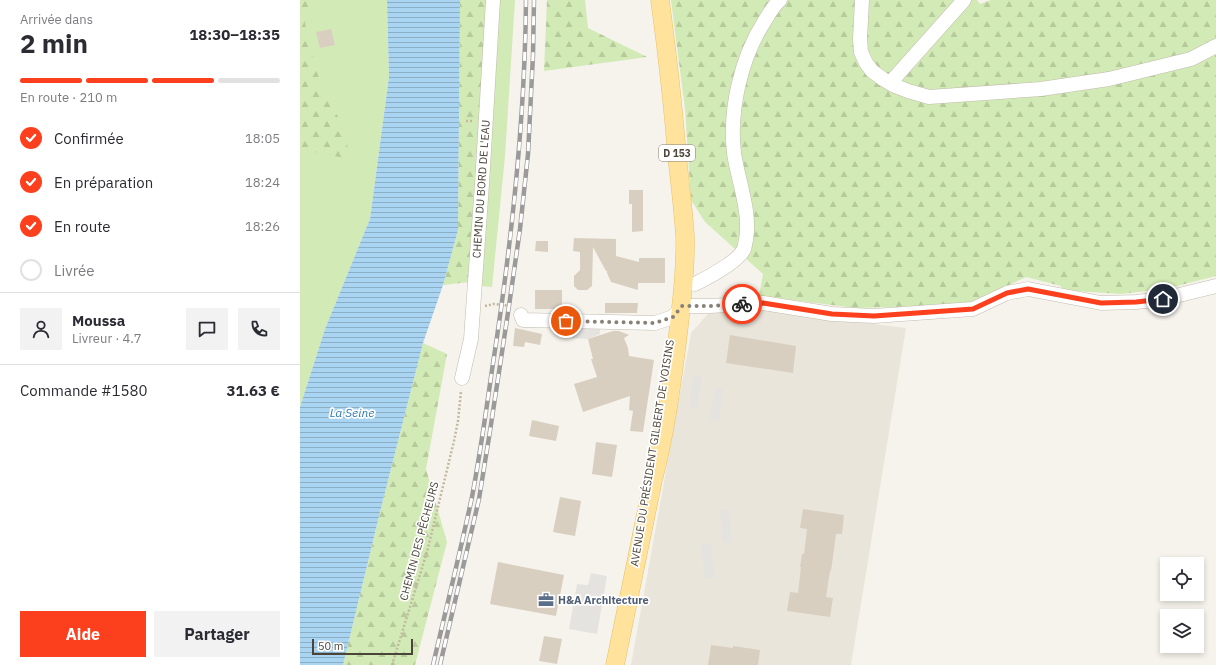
<!DOCTYPE html>
<html lang="fr">
<meta charset="utf-8">
<style>
body{margin:0;font-family:"IBM Plex Sans",sans-serif;background:#f2f2f3;color:#2b2b33;height:100vh;display:flex;flex-direction:column;font-size:15px;white-space:nowrap}
*{box-sizing:border-box;margin:0}
p{font-size:13px;color:#7c7c81}
.icon{flex:none;width:22px;height:22px;fill:none;stroke:currentColor;stroke-width:2;stroke-linecap:round;stroke-linejoin:round}
.map{position:relative;flex:1;overflow:hidden}
.details{display:flex;flex-direction:column;background:#fff;width:300px}
.details>*{flex:none}
.tools{position:absolute;left:860px;top:557px;display:grid;gap:8px}
.tools a{display:grid;place-items:center;width:44px;height:44px;border-radius:0px;background:#fff;box-shadow:0 2px 6px #0003;font-size:20px}
.scale{position:absolute;left:12px;bottom:10px;width:101px;box-sizing:border-box;padding-left:4px;border:2px solid #4b4439;border-top:0;font-size:11px;line-height:14px;white-space:nowrap;color:#4b4439;-webkit-text-stroke:3px #fff;paint-order:stroke}
.pin{position:absolute;display:grid;place-items:center;width:34px;height:34px;color:#fff;margin:-17px;border:2px solid #fff;border-radius:50%;box-shadow:0 1px 4px #0007}
.courier{position:absolute;display:grid;place-items:center;width:40px;height:40px;margin:-20px;border:3px solid #fc3f1d;border-radius:50%;background:#fff;color:#222;box-shadow:0 1px 5px #0007}
.head em{font-style:normal;font-weight:800}
.head div{display:flex;flex-direction:column-reverse}
.head{display:flex;align-items:center;justify-content:space-between;height:68px;padding:0 20px}
h1{font-size:26px;font-weight:800;line-height:30px}
.bar{display:grid;grid-template-columns:repeat(4,1fr);gap:6px 4px;align-content:center;height:48px;padding:0 20px}
.bar i{height:5px;border-radius:3px;background:#e1e1e2}
.bar .on{background:#fc3f1d}
.bar p{grid-column:span 4}
.line{display:flex;align-items:center;gap:10px;padding:0 20px;border-top:1px solid #e1e1e2}
.line div{flex:1}
.round{display:grid;place-items:center;flex:none;width:42px;height:42px;border-radius:0px;background:#f2f2f3}
ol{padding:0 20px;list-style:none}
li{display:flex;align-items:center;gap:12px;height:44px}
li p{margin-inline-start:auto}
li .icon{padding:4px;border-radius:50%;background:#fc3f1d;color:#fff;stroke-width:4}
li:last-child{color:#7c7c81}
li i{width:22px;height:22px;border:2px solid #e1e1e2;border-radius:50%}
.button{display:flex;gap:8px;margin-top:auto;padding:8px 20px}
.button a{flex:1;height:46px;border-radius:0px;background:#fc3f1d;color:#fff;font-size:16px;font-weight:800;line-height:46px;text-align:center}
.button a+a{background:#f2f2f3;color:#2b2b33}
main{display:flex;flex:1;min-height:0}
.map>svg:first-child{display:block}
.residential{fill:#eae5da}
.green{fill:#d2eab5}
.forest{fill:url(#forest-firs)}
.parking{fill:#e5e3e0}
.water{fill:url(#water-rules)}
.building{fill:#d8cfc1}
.lines{fill:none;stroke-linecap:round;stroke-linejoin:round}
.minor-casing{stroke:#c2bbae;stroke-width:15}
.major-casing{stroke:#e6c16a;stroke-width:19}
.path{stroke:#c4b79f;stroke-width:2.5;stroke-dasharray:2 2;stroke-linecap:butt}
.minor{stroke:#fff;stroke-width:14}
.major{stroke:#ffe39c;stroke-width:18}
.rail-casing{stroke:#9a9a9a;stroke-width:4.5}
.rail{stroke:#fff;stroke-width:3;stroke-dasharray:9;stroke-linecap:butt}
.done{stroke:#878178;stroke-width:4;stroke-dasharray:0 7.2}
.route{stroke:#fc3f1d;stroke-width:5}
.labels{text-anchor:middle;dominant-baseline:central;stroke-width:3.5;stroke-linejoin:round;paint-order:stroke}
.shield{fill:#fff;stroke:#817c74;stroke-width:1}
.shield-label{font-size:10px;font-weight:bold;fill:#4b4439}
.street-label{font-size:11px;fill:#4b4439;stroke:#fff}
.service-label{font-size:11px;font-weight:bold;fill:#4e5e75;stroke:#fff;text-anchor:start}
.water-label{font-size:12px;font-style:italic;fill:#2e7ab2;stroke:#fff}
</style>
<main>
<section class="details">
<div class="head"><div><h1>2 min</h1><p>Arrivée dans</p></div><em>18:30–18:35</em></div>
<div class="bar"><i class="on"></i><i class="on"></i><i class="on"></i><i></i><p>En route · 210 m</p></div>
<ol>
<li><svg class="icon" aria-label="check" viewBox="0 0 24 24"><path d="M5 12l5 5 9-10"/></svg>Confirmée<p>18:05</p></li>
<li><svg class="icon" aria-label="check" viewBox="0 0 24 24"><path d="M5 12l5 5 9-10"/></svg>En préparation<p>18:24</p></li>
<li><svg class="icon" aria-label="check" viewBox="0 0 24 24"><path d="M5 12l5 5 9-10"/></svg>En route<p>18:26</p></li>
<li><i></i>Livrée</li>
</ol>
<div class="line" style="height:72px"><a class="round"><svg class="icon" aria-label="person" viewBox="0 0 24 24"><circle cx="12" cy="8" r="4"/><path d="M4 21q1-7 8-7t8 7"/></svg></a><div><b>Moussa</b><p>Livreur · 4.7</p></div><a class="round"><svg class="icon" aria-label="chat" viewBox="0 0 24 24"><path d="M4 5h16v11H9l-5 4z"/></svg></a><a class="round"><svg class="icon" aria-label="phone" viewBox="0 0 24 24"><path d="M5 4h4l2 5-3 2q2 4 5 5l2-3 5 2v4C11 20 4 13 5 4z"/></svg></a></div>
<div class="line" style="height:52px"><div>Commande #1580</div><b>31.63 €</b></div>
<div class="button"><a>Aide</a><a>Partager</a></div>
</section>
<div class="map">
<svg width="916" height="665" viewBox="0 0 916 665">
<defs>
<pattern id="forest-firs" width="22" height="20" patternUnits="userSpaceOnUse"><rect width="22" height="20" fill="#d2eab5"/><path d="M5 1l3.5 6h-7zM16 11l3.5 6h-7z" fill="#b6ca9c"/></pattern>
<pattern id="water-rules" width="6" height="5" patternUnits="userSpaceOnUse"><rect width="6" height="5" fill="#a9d4f2"/><path d="M0 2.5h6" fill="none" stroke="#8caec5"/></pattern>
</defs>
<rect width="100%" height="100%" fill="#f6f3ec"/>
<polygon class="residential" points="456,309 606,328 551,665 331,665 391,333 408,314"/>
<g class="green">
<polygon points="0,0 87,0 89,77 70,219 25,329 0,407"/>
<polygon points="197,0 215,0 205,156 192,287 180,286"/>
</g>
<g class="forest">
<polygon points="0,0 18,0 5,23 22,91 45,128 49,159 0,149"/>
<polygon points="160,0 188,0 169,282 143,285 158,230"/>
<polygon points="247,0 285,0 288,28 347,57 244,71"/>
<polygon points="371,0 677,0 680,4 691,0 916,0 916,276 865,289 820,294 762,290 761,286 726,277 666,305 556,308 459,296 463,274 405,222 391,200 385,109"/>
<polygon points="123,343 147,354 126,469 147,542 115,665 43,665 80,512"/>
</g>
<g class="parking">
<polygon points="300,328 300,334 288,339 272,338 272,329"/>
<polygon points="393,376 402,377 397,410 389,408"/>
<polygon points="415,387 423,389 419,421 410,420"/>
<polygon points="429,510 432,542 423,543 420,511"/>
<polygon points="411,544 415,578 405,579 401,545"/>
<polygon points="291,573 307,576 297,634 269,629 277,584 288,585"/>
</g>
<polygon class="water" points="87,0 160,0 158,230 143,285 123,343 80,512 43,665 0,665 0,407 25,329 70,219 89,77"/>
<g class="building">
<polygon points="31,29 35,45 20,48 16,32"/>
<polygon points="329,190 343,190 343,231 332,232 332,204 329,204"/>
<polygon points="274,238 316,239 316,256 339,262 339,258 365,258 365,283 338,283 338,290 311,282 307,273 307,271 306,271 293,247 292,286 287,290 278,290 274,286 274,276 280,270 280,252 273,251"/>
<polygon points="236,241 248,241 248,252 235,251"/>
<rect x="235" y="290" width="27" height="19"/>
<polygon points="305,303 338,303 337,313 305,313"/>
<polygon points="215,328 242,334 240,345 225,342 224,347 213,346"/>
<polygon points="313,331 319,331 329,335 324,338 328,348 329,356 354,360 343,432 330,431 333,411 329,410 330,396 283,412 274,384 297,377 291,359 293,359 288,339"/>
<polygon points="430,335 496,346 493,373 426,363"/>
<polygon points="232,420 259,426 256,441 229,436"/>
<polygon points="296,442 317,445 312,477 292,474"/>
<polygon points="260,497 281,501 275,536 253,532"/>
<polygon points="503,509 544,515 542,534 536,534 531,571 530,571 526,597 533,598 530,617 487,611 490,592 498,593 501,567 500,567 502,554 504,554 507,529 500,528"/>
<polygon points="198,562 264,575 256,616 190,604"/>
<polygon points="244,636 262,639 257,664 239,661"/>
<polygon points="411,645 433,648 433,646 460,650 458,665 408,665"/>
</g>
<g class="lines">
<defs>
<g id="minor">
<polyline points="562,0 560,39 561,52 566,63 572,71 583,79 593,85 608,91 629,97 741,89 809,79 891,59 916,46"/>
<polyline points="590,83 664,0"/>
<path d="M395,284C407,278 439,261 444,249C445,247 445,243 446,240C451,212 438,181 434,153C429,110 441,58 464,22C469,14 473,6 480,0"/>
<polyline points="221,315 223,320 355,323 373,317 382,306 410,306 463,303 532,314 574,316 673,309 707,293 728,289 801,303 836,302 863,299 916,286"/>
<polyline points="162,378 171,339 173,310 182,184 193,0"/>
</g>
<path id="major" d="M315,665L353,480C365,435 371,389 377,343C381,307 386,271 385,235C383,209 380,182 377,156C373,104 367,52 360,0"/>
</defs>
<use href="#minor" class="minor-casing"/>
<use href="#major" class="major-casing"/>
<g class="path">
<polyline points="166,121 173,121"/>
<polyline points="185,306 194,304 212,306"/>
<polyline points="92,665 127,552 154,441 158,421 161,391"/>
</g>
<use href="#minor" class="minor"/>
<use href="#major" class="major"/>
<defs>
<g id="rail">
<path d="M133,665C146,609 160,553 172,497C180,455 186,412 192,370C211,248 225,124 226,0"/>
<polyline points="140,665 179,499 190,431 209,306 220,229 228,154 233,55 234,0"/>
</g>
</defs>
<use href="#rail" class="rail-casing"/>
<use href="#rail" class="rail"/>
</g>
<g class="lines">
<polyline class="done" points="266,321 355,323 373,317 382,306 410,306 442,304"/>
<polyline class="route" points="442,304 463,303 532,314 574,316 673,309 707,293 728,289 801,303 836,302 863,299"/>
</g>
<defs>
<symbol id="office-bare" viewBox="-9 -9 18 18"><path d="M-6-3h4V-5.5h4V-3h4V5H-6ZM-1-4.5V-3h2v-1.5ZM-6 0V1H6V0Z" fill="#5c6f8a" stroke="#fff" stroke-width="2.5" paint-order="stroke"/></symbol>
</defs>
<g fill-rule="evenodd">
<use href="#office-bare" x="235" y="589" width="22" height="22"/>
</g>
<g class="labels">
<rect class="shield" x="359" y="145" width="36" height="16" rx="3"/>
<g class="shield-label">
<text x="377" y="153">D 153</text>
</g>
<g class="street-label">
<text transform="translate(181 189) rotate(-86)">CHEMIN DU BORD DE L'EAU</text>
<text transform="translate(352 453) rotate(-81)">AVENUE DU PRÉSIDENT GILBERT DE VOISINS</text>
<text transform="translate(119 541) rotate(-75)">CHEMIN DES PÊCHEURS</text>
</g>
<g class="service-label">
<text x="258" y="600">H&amp;A Architecture</text>
</g>
<g class="water-label">
<text x="52" y="412">La Seine</text>
</g>
</g>
</svg>
<div class="tools">
<a><svg class="icon" aria-label="locate" viewBox="0 0 24 24"><circle cx="12" cy="12" r="6"/><path d="M12 2v4M12 18v4M2 12h4M18 12h4"/></svg></a>
<a><svg class="icon" aria-label="layers" viewBox="0 0 24 24"><path d="M12 4l9 5-9 5-9-5zM3 14l9 5 9-5"/></svg></a>
</div>
<div class="scale">50 m</div>
<div class="pin" style="left:266px;top:321px;background:#ea580c"><svg class="icon" aria-label="bag" viewBox="0 0 24 24"><path d="M5 8h14l-1 12H6zM9 8a3 3 0 0 1 6 0"/></svg></div>
<div class="pin" style="left:863px;top:299px;background:#1f2937"><svg class="icon" aria-label="home" viewBox="0 0 24 24"><path d="M3 11l9-7 9 7M6 9v11h12V9"/></svg></div>
<div class="courier" style="left:442px;top:304px"><svg class="icon" aria-label="bike" viewBox="0 0 24 24"><circle cx="6" cy="16" r="4"/><circle cx="18" cy="16" r="4"/><path d="M6 16l4-8h5l3 8M10 8l3 8H6M13 5h3"/></svg></div>
</div>
</main>
